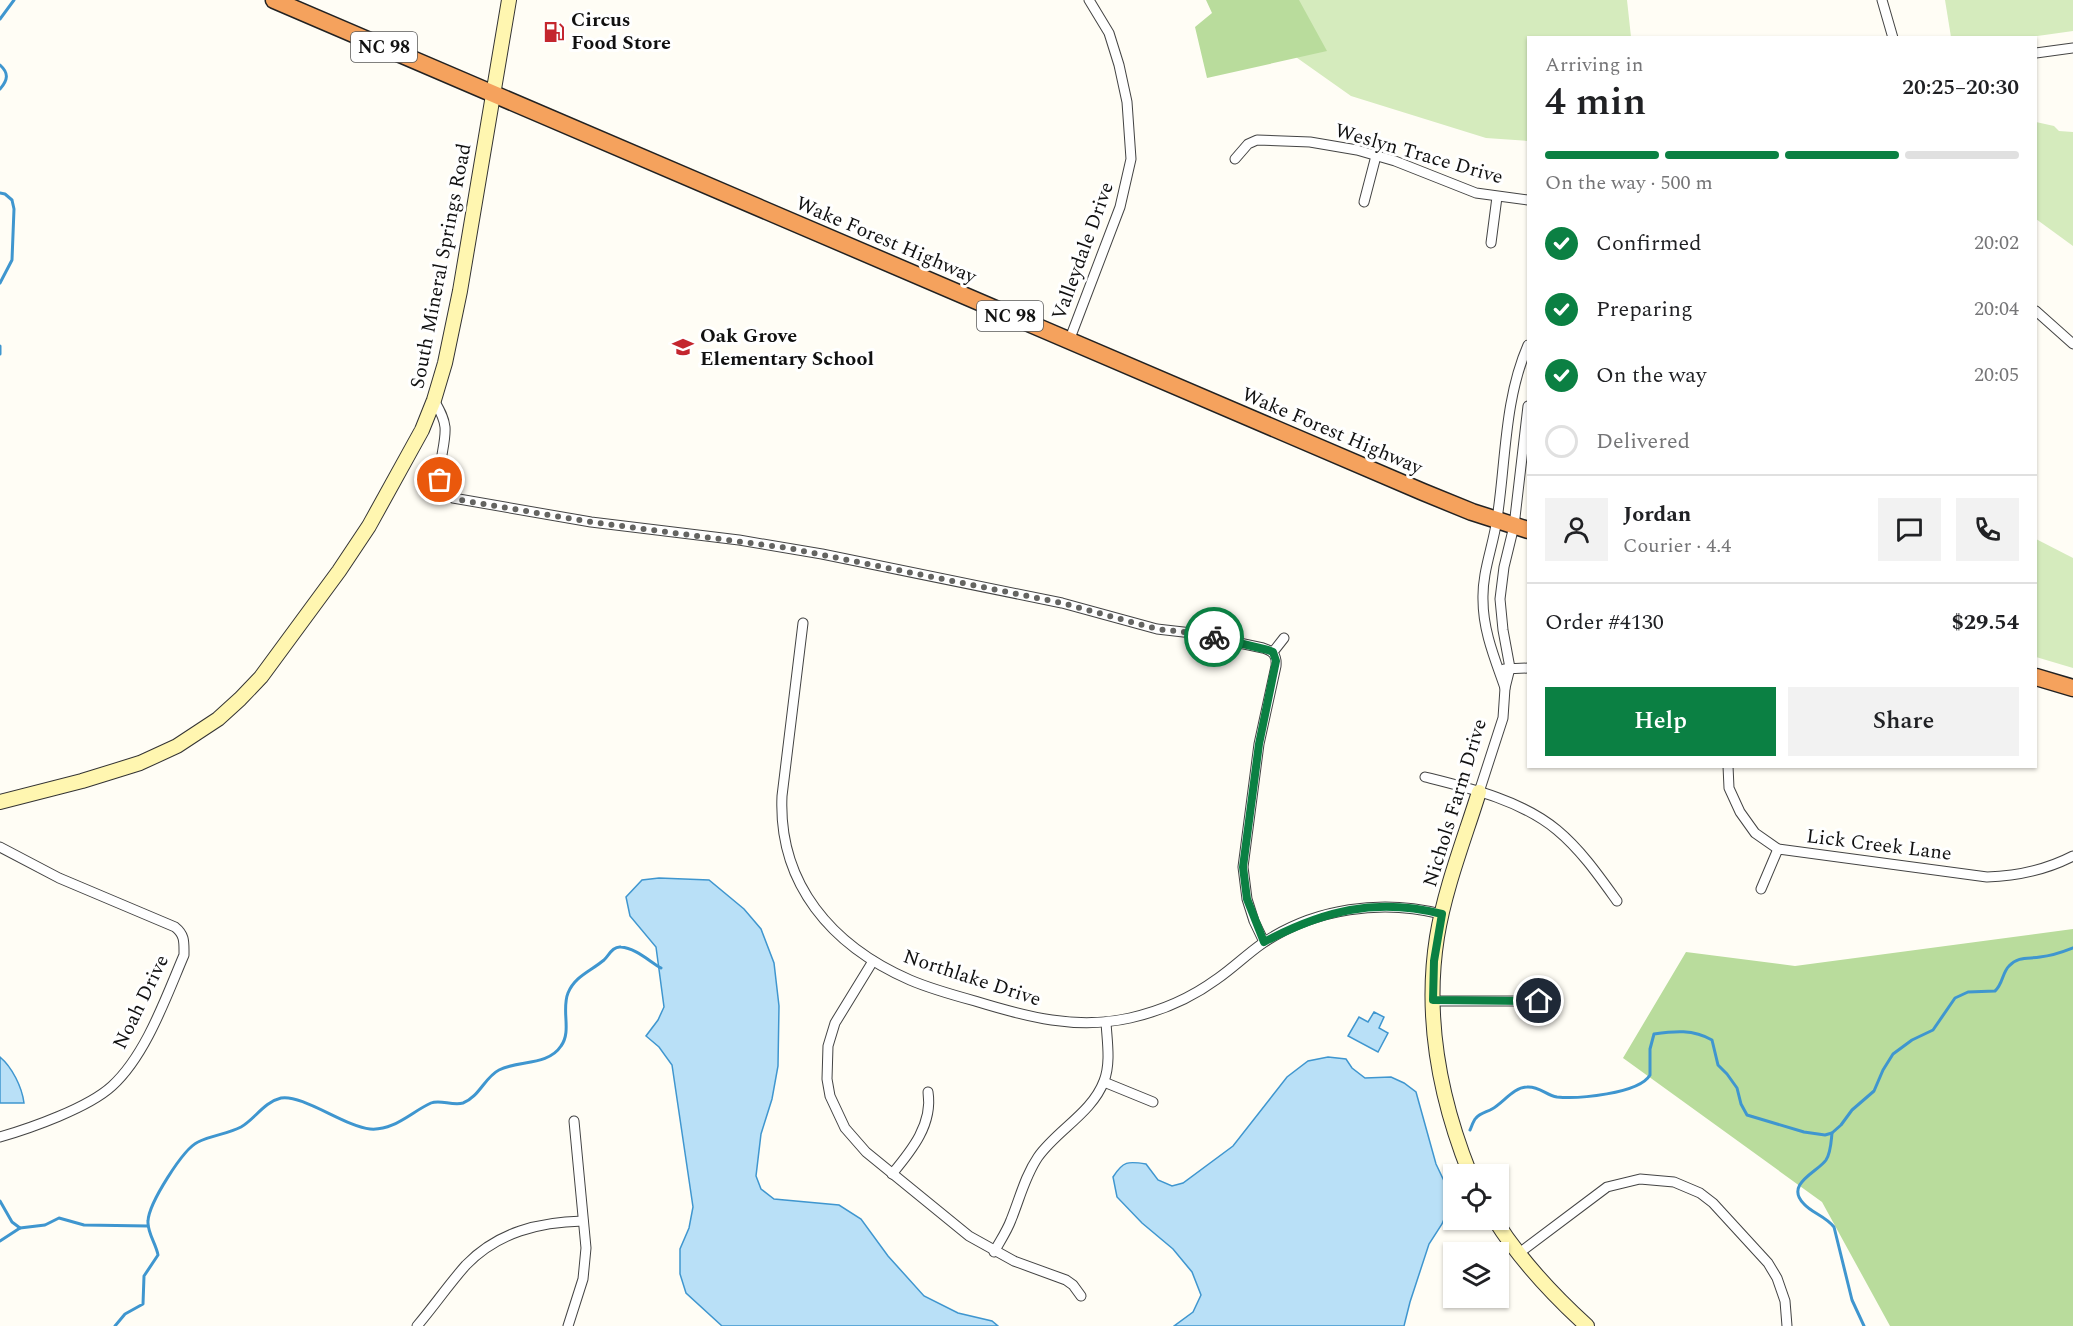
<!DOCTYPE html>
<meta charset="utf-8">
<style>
body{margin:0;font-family:Spectral,serif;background:#f2f2f2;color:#202124;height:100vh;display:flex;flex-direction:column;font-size:22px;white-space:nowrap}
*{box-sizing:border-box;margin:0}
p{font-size:20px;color:#757577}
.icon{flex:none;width:33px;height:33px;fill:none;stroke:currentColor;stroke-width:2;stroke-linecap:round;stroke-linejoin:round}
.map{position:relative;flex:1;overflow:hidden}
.details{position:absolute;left:1527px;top:36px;width:510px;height:732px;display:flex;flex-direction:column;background:#fff;border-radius:0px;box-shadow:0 2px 4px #0004}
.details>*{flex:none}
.controls{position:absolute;left:1443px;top:1164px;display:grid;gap:12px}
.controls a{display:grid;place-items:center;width:66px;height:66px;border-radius:0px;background:#fff;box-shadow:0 2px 4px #0004;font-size:30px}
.pin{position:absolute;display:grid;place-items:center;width:51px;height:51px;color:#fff;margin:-26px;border:3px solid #fff;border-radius:50%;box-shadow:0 2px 6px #0007}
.courier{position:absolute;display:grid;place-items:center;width:60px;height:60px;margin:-30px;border:4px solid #0b8043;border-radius:50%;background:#fff;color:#222;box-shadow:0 2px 8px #0007}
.head em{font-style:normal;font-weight:600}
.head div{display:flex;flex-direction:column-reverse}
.head{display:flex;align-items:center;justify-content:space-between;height:102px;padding:0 18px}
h1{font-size:39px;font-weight:600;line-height:45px}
.bar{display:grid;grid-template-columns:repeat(4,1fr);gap:9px 6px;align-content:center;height:72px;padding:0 18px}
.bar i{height:8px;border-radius:4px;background:#e0e0e0}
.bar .on{background:#0b8043}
.bar p{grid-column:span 4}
.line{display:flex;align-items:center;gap:15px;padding:0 18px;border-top:2px solid #e0e0e0}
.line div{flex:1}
.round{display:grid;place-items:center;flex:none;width:63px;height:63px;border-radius:0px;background:#f2f2f2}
ol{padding:0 18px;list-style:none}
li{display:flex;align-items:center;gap:18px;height:66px}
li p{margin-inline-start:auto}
li .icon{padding:6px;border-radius:50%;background:#0b8043;color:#fff;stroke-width:4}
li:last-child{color:#757577}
li i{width:33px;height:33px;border:3px solid #e0e0e0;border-radius:50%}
.button{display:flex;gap:12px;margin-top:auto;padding:12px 18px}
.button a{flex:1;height:69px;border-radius:0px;background:#0b8043;color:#fff;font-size:24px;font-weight:600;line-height:69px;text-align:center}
.button a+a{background:#f2f2f2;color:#202124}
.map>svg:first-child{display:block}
.green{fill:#d5ebbd}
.forest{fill:#b9dc9c}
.water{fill:#b9e0f7;stroke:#3f96cf;stroke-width:1.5}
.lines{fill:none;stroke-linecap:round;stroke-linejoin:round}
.stream{stroke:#3f96cf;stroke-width:3}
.street-casing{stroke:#444;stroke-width:11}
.secondary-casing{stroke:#333;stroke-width:16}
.highway-casing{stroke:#222;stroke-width:19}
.street{stroke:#fff;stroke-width:9}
.secondary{stroke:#fff6b0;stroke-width:14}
.highway{stroke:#f5a25d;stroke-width:16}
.done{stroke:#646461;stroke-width:6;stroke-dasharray:0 10.8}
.route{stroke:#0b8043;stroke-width:8}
.labels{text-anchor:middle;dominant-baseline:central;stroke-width:6;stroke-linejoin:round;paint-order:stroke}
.shield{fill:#fff;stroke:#585858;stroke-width:1.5}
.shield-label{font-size:18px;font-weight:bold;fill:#111}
.poi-label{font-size:20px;font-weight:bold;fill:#111;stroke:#fff;text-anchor:start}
.street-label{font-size:20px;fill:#111;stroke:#fff}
</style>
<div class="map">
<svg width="2073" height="1326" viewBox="0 0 2073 1326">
<rect width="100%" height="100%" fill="#fffdf5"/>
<g class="green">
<polygon points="1230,0 1627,0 1631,37 1528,38 1528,141 1486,138 1351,96 1269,38"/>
<polygon points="1945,0 2073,0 2073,31 2024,38 1951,37"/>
<polygon points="2036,122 2054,126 2059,131 2073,132 2073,246 2036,219"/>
<polygon points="2036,539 2073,558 2073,668 2036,657"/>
</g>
<g class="forest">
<polygon points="1206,0 1299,0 1327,51 1207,78 1195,27 1212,13"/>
<polygon points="2073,929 2073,1326 1890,1326 1822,1202 1623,1058 1686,952 1795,966"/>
</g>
<g class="water">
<polygon points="659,878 709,880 744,909 761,929 774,963 779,1006 778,1066 772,1099 761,1134 756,1176 761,1189 774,1199 839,1205 861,1219 888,1256 924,1296 958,1313 992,1321 998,1326 722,1326 686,1293 680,1274 680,1249 689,1228 693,1207 672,1065 659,1047 646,1036 658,1020 664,1007 656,947 630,916 626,897 642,880"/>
<polygon points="1374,1012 1384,1017 1379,1028 1388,1033 1378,1052 1348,1036 1359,1017 1368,1022"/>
<path d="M0,1057C12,1067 22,1087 24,1103H0Z"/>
<path d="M1328,1057L1346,1059L1352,1068L1365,1078L1391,1077L1404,1083L1416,1092L1436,1164L1445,1183L1449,1207L1442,1224L1429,1244L1410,1302L1404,1326H1174L1193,1312L1201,1295L1192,1272L1173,1249L1142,1223L1117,1197L1113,1177C1123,1161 1128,1161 1146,1164L1158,1180L1172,1186L1183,1183L1233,1146L1287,1077L1308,1061Z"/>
</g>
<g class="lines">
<g class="stream">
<polyline points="0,19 14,0"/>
<path d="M0,65C9,73 8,80 0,89"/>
<polyline points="0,193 5,194 12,200 14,209 12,260 0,283"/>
<polyline points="0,346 0,354"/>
<path d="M1470,1130C1472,1126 1473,1121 1476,1118C1480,1113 1487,1112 1492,1109C1503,1103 1514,1087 1527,1087C1539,1086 1546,1095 1557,1097C1577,1099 1639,1094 1650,1075V1049L1654,1034C1674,1031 1693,1029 1712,1040L1718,1065L1727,1074L1737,1088L1741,1104L1747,1115L1804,1132L1825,1135L1832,1133L1841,1125L1852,1110L1874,1091L1883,1070L1893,1054L1912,1040L1933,1030L1955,998L1968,992L1995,991C2003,984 2002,973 2009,966C2018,956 2029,959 2040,957C2051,956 2063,952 2073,948"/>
<path d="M1832,1133C1831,1142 1831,1152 1826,1160C1818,1172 1784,1184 1804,1204C1812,1213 1825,1216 1834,1227L1852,1300L1864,1326"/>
<polyline points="0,1201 12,1222 20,1228"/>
<polyline points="0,1241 20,1228 45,1225 59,1218 84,1225 148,1226"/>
<path d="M115,1326L125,1314L143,1304L144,1276L158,1255C156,1244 147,1232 148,1221C149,1203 183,1149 198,1142C212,1135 228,1134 241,1127C255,1119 264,1102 281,1098C302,1094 346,1127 370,1129C394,1131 411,1112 431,1103C440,1099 452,1106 463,1103C479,1097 485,1077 499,1070C518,1060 548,1066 561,1046C572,1031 561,1010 568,993C575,976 591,971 604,960C609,955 613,946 621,947C635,948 649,961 661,968"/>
</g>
<defs>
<g id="street">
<polyline points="1882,0 1893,38"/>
<polyline points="2036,53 2073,48"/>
<polyline points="1235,159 1248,144 1257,140 1310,142 1357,150 1395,161 1476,193 1528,200"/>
<polyline points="1364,202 1376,156"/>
<polyline points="1491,243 1497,197"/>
<polyline points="2036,311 2073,344"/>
<polyline points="1069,341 1120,207 1131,159 1127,102 1119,65 1109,33 1089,0"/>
<path d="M434,400C439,409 444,417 445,427C447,450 428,483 453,498L591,522L739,540L822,554L1062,603L1157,629L1192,633L1263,648C1273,651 1277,655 1276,666L1259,744L1243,867L1247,899L1254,921L1264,942"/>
<path d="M803,623L782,796C778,884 832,946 910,980C931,989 953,995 975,1001C1027,1017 1076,1030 1130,1018C1161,1011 1191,998 1217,979C1233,968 1247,954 1263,943C1315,908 1382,899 1441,914"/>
<polyline points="1273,652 1284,638"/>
<polyline points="1504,669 1528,668"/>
<path d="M1505,688C1495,659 1483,631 1483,600C1482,572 1493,547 1497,519C1506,461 1504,400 1528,345"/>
<path d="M1728,766L1729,788L1740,812L1755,833L1778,849L1987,877C2018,876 2046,870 2073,856"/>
<path d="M1425,777C1469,788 1521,800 1557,830C1581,850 1599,876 1617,901"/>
<polyline points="1479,792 1503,718 1505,688 1510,668 1503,630 1500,599 1504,567 1514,526 1528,406"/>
<path d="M0,847L59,878L175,927C185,935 184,942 184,955C166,997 146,1055 112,1086C88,1108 31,1128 0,1137"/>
<polyline points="1761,889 1778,849"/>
<polyline points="873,961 835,1023 828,1046 827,1079 830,1096 845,1128 866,1152 969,1236 1014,1261 1066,1280 1073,1285 1081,1296"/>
<polyline points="1433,1001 1539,1001"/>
<polyline points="1104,1082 1153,1102"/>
<path d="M892,1174C912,1150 933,1124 928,1092"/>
<path d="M994,1252C1000,1241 1007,1231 1011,1220C1020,1198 1025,1176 1038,1157C1057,1130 1092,1113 1104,1081C1111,1063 1107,1041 1106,1022"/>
<polyline points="1518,1254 1607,1187 1640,1179 1674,1182 1700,1193 1713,1203 1768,1263 1777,1278 1785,1301 1787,1326"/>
<path d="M417,1326C434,1306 449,1284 466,1265C498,1232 539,1222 583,1221"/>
<polyline points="568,1326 583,1279 586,1248 574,1121"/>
</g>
<g id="secondary">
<polyline points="0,802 82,781 140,763 177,746 218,719 240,699 261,677 339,571 369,526 422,430 434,400 445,363 460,291 509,0"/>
<path d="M1470,1174C1440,1099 1424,1019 1437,937C1445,888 1464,840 1479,792"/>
<path d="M1495,1220C1520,1260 1552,1294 1587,1326"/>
</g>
<g id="highway">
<polyline points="274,0 1423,492 1472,512 1528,530"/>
<polyline points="2036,677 2073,688"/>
</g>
</defs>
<use href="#street" class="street-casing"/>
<use href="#secondary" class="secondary-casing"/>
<use href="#highway" class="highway-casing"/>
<use href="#street" class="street"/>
<use href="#secondary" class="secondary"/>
<use href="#highway" class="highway"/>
</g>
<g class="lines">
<path class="done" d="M440,480C442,492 449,497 460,500L591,522L788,548L1062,603L1157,629L1192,633L1214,637"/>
<path class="route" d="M1214,637L1268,650L1273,652L1276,661L1259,744L1243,867L1247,899L1264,942C1323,911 1375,897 1442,914L1434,961L1433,1000L1539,1001"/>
</g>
<defs>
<symbol id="fuel-bare" viewBox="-9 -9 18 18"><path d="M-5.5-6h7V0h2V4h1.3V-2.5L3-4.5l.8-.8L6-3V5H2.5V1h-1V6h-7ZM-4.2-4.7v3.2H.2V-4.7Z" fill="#c4262e" stroke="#fff" stroke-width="2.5" paint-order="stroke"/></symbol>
<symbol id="school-bare" viewBox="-9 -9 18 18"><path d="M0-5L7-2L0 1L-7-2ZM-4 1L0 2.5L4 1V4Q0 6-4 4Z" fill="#c4262e" stroke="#fff" stroke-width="2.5" paint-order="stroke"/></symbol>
</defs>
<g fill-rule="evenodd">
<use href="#fuel-bare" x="539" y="17" width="30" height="30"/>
<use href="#school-bare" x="668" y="332" width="30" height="30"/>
</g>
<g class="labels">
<g class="shield">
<rect x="351" y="32" width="66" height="30" rx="4.5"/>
<rect x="977" y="301" width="66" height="30" rx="4.5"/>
</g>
<g class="shield-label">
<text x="384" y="47">NC 98</text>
<text x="1010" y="316">NC 98</text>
</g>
<g class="poi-label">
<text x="571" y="20">Circus<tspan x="571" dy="23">Food Store</tspan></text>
<text x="700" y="336">Oak Grove<tspan x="700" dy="23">Elementary School</tspan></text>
</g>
<g class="street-label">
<text transform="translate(1419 154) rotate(16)">Weslyn Trace Drive</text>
<text transform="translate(886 240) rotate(23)">Wake Forest Highway</text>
<text transform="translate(1083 251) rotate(-70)">Valleydale Drive</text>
<text transform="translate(441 266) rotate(-79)">South Mineral Springs Road</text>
<text transform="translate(1332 431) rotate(23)">Wake Forest Highway</text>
<text transform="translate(1455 803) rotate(-73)">Nichols Farm Drive</text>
<text transform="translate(1879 845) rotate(7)">Lick Creek Lane</text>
<text transform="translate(972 978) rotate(18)">Northlake Drive</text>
<text transform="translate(141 1002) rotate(-64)">Noah Drive</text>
</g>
</g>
</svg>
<div class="controls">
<a><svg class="icon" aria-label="locate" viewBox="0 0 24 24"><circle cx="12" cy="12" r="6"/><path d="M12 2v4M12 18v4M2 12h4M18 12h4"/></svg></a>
<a><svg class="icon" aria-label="layers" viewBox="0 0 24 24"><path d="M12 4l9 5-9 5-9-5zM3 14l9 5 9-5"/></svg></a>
</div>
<div class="pin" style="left:440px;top:480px;background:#ea580c"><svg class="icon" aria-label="bag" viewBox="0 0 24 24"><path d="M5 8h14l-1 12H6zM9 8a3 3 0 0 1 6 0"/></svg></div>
<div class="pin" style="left:1539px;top:1001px;background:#1f2937"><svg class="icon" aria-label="home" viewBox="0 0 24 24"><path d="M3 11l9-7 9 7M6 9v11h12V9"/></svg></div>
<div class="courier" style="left:1214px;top:637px"><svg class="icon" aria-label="bike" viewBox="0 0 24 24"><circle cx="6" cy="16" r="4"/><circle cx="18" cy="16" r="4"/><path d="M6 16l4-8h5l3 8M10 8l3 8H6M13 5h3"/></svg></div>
<section class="details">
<div class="head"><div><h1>4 min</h1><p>Arriving in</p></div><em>20:25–20:30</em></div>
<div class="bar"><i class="on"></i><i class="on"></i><i class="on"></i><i></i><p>On the way · 500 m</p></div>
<ol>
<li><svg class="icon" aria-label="check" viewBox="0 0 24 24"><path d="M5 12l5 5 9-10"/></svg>Confirmed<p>20:02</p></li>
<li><svg class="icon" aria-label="check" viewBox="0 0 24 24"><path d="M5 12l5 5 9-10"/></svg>Preparing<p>20:04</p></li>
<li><svg class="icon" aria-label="check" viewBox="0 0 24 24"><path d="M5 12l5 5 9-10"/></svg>On the way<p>20:05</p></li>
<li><i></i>Delivered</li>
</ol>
<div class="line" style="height:108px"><a class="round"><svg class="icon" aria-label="person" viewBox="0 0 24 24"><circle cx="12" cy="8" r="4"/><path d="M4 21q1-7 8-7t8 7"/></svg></a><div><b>Jordan</b><p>Courier · 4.4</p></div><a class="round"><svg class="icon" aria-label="chat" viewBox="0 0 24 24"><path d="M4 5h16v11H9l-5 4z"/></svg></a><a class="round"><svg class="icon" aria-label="phone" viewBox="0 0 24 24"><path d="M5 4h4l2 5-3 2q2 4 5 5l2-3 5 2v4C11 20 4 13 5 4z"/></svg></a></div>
<div class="line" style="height:78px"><div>Order #4130</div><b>$29.54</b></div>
<div class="button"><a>Help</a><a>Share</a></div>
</section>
</div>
